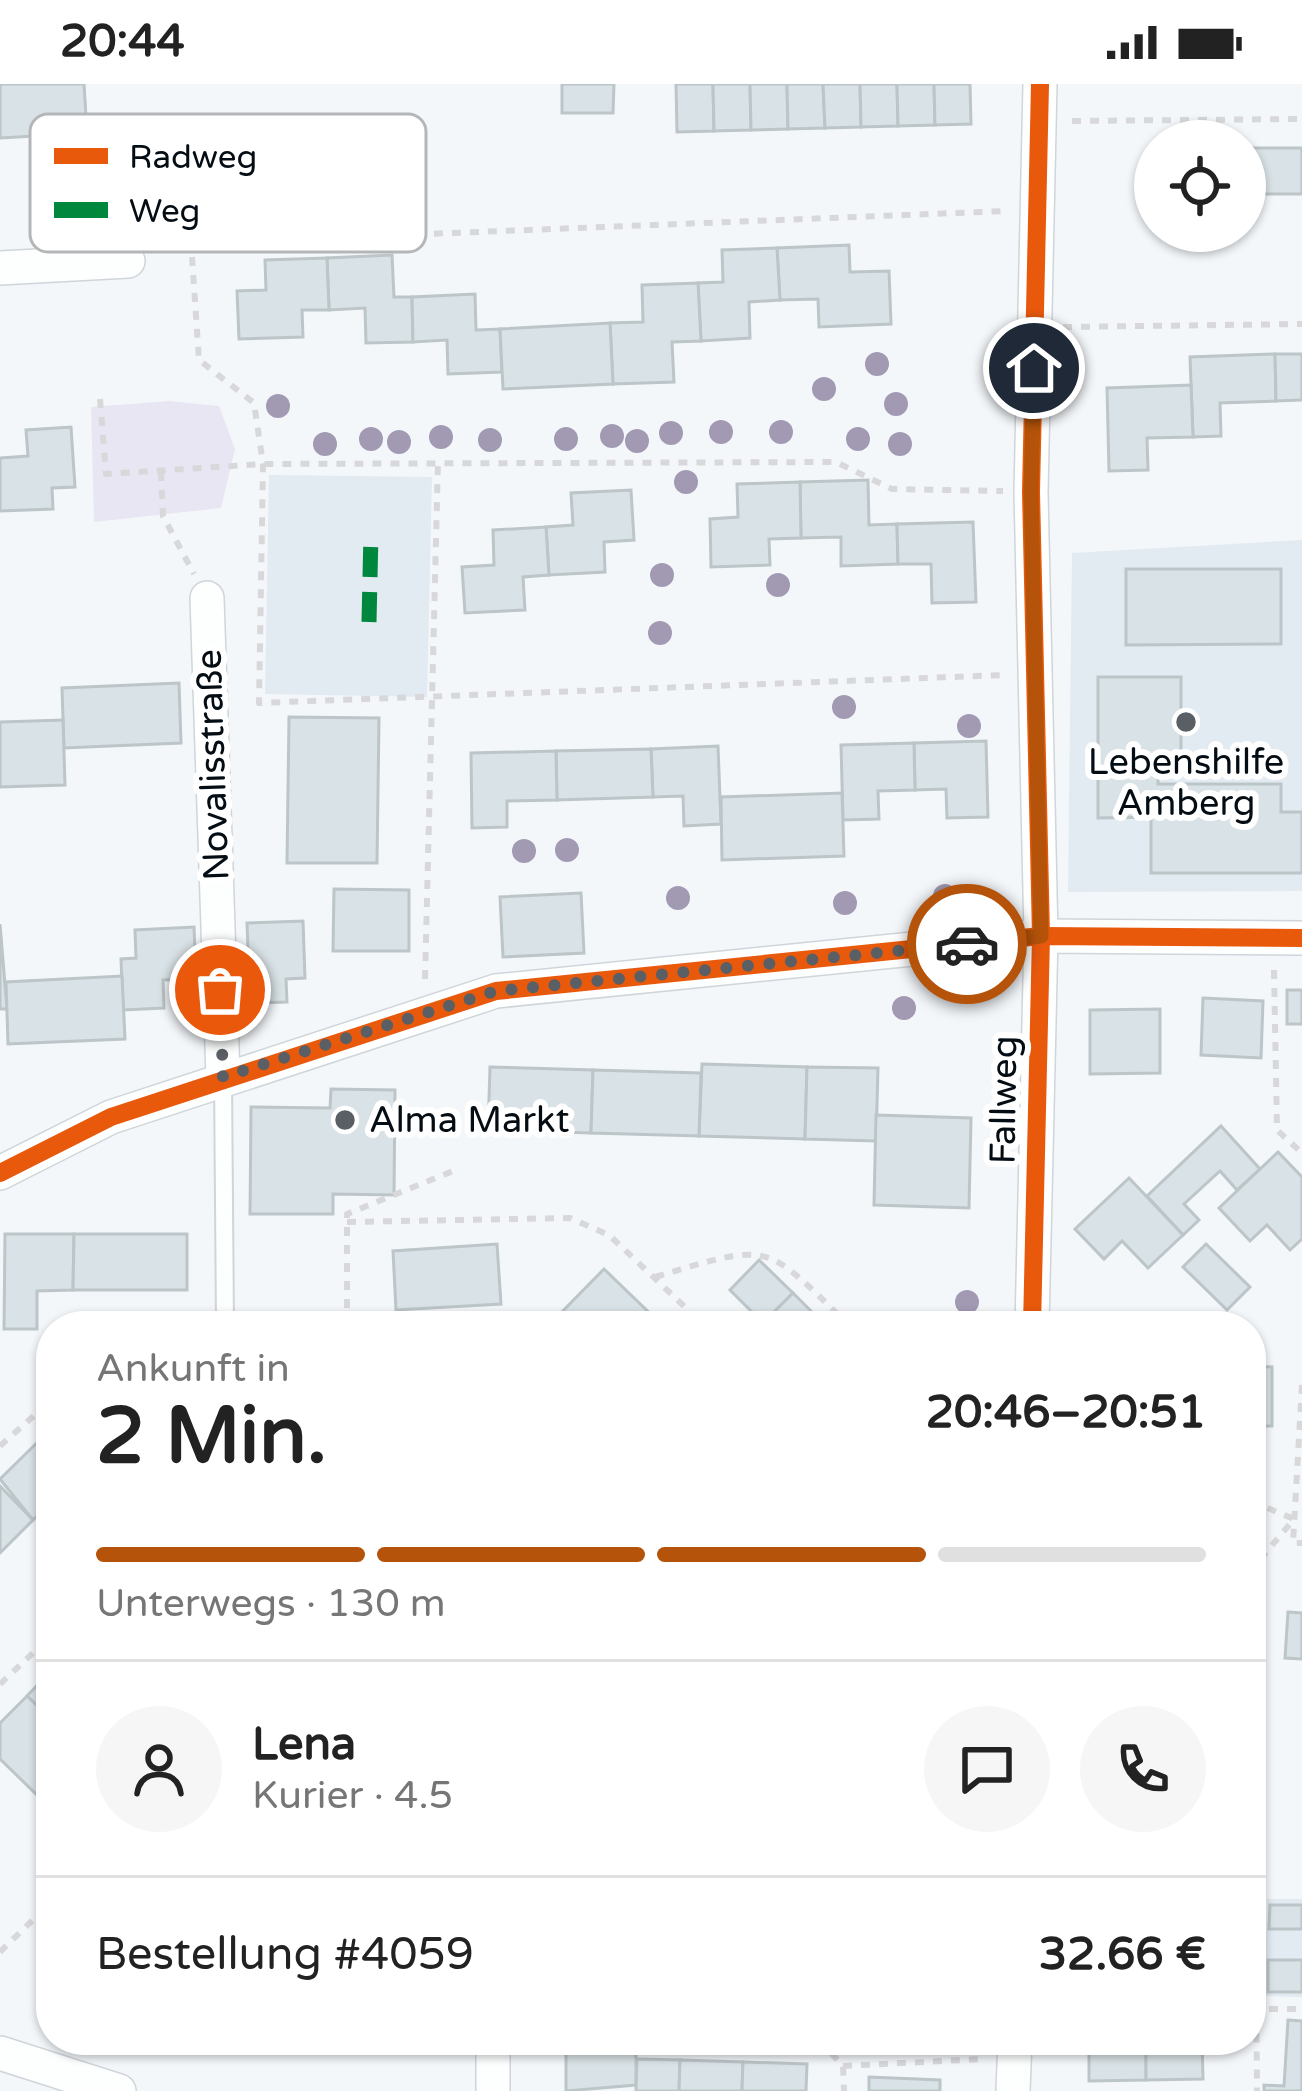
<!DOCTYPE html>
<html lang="de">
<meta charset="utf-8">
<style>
body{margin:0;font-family:"Varela Round",sans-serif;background:#f6f6f6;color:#222;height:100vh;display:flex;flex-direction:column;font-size:45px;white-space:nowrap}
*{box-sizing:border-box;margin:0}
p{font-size:39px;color:#767676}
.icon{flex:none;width:66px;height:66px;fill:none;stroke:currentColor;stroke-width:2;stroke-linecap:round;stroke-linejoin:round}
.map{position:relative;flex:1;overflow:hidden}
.side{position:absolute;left:36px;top:1227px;width:1230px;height:744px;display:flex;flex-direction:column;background:#fff;border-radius:48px;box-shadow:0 3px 9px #0004}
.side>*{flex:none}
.fabs{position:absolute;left:1134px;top:36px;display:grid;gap:24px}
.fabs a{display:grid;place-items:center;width:132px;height:132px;border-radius:50%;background:#fff;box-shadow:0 3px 9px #0004;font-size:60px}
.pin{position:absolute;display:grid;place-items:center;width:102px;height:102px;color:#fff;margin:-51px;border:6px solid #fff;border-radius:50%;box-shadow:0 3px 12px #0007}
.courier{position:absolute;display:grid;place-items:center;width:120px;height:120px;margin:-60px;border:9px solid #b45309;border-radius:50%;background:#fff;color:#222;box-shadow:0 3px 15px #0007}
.headline em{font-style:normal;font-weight:800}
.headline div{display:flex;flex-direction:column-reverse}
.headline{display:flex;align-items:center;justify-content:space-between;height:204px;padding:0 60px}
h1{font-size:78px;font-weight:800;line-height:90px}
.bar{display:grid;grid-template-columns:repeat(4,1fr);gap:18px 12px;align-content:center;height:144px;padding:0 60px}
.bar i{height:15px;border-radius:9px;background:#e0e0e0}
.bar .current{background:#b45309}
.bar p{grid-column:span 4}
.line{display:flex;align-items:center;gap:30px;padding:0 60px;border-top:3px solid #e0e0e0}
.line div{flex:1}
.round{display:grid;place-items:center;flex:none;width:126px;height:126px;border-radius:63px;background:#f6f6f6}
.status{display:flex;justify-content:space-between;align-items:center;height:84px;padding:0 60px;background:#fff;direction:ltr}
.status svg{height:33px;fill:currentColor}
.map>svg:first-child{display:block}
.built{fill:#e2eaf2}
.green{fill:#e9e6f3}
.building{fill:#d9e2e6;stroke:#bcc5c8;stroke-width:3}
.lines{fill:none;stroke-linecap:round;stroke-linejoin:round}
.lane-casing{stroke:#cfd5da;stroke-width:20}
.street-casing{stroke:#cfd5da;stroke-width:36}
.path{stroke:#d8d8da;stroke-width:6;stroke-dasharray:9 9;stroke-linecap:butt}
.lane{stroke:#fdfefe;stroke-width:16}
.street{stroke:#fdfefe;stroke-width:33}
.quiet{stroke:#00873e;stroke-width:15;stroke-dasharray:30 15;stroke-linecap:butt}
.cycleway-casing{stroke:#fff;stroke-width:26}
.cycleway{stroke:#e8590c;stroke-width:18}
.tree{fill:#a29ab3}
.done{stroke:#595f64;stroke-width:12;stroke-dasharray:0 21.6}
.route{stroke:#b45309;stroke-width:15}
.poi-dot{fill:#595f64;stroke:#fff;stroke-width:4.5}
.labels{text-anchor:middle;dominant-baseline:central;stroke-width:12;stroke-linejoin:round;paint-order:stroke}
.poi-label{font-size:36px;fill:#050d14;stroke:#fff}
.street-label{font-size:36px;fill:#050d14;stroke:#fff}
.key{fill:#fff;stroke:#b4b6b8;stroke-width:3}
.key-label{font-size:33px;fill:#050d14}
</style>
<div class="status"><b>20:44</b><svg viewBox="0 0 49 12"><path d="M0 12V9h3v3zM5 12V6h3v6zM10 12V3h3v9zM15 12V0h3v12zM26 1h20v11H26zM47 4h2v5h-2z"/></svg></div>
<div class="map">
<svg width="1302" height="2007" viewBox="0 0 1302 2007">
<rect width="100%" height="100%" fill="#f4f7fa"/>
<g class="built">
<polygon points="269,391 432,393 427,613 265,610"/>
<polygon points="1302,456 1302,807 1068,808 1072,469"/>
<polygon points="1267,1815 1302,1815 1302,1913 1265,1912"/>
</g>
<polygon class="green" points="169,317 219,322 235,365 221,424 94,438 91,323"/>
<g class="building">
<polygon points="0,0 84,0 87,49 0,54"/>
<polygon points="562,0 614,0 613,29 562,29"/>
<polygon points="676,0 713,0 714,47 677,48"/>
<polygon points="713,0 750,0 751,46 714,47"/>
<polygon points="750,0 787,0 788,45 751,46"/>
<polygon points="787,0 823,0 825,44 788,45"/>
<polygon points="823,0 860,0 861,43 825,44"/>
<polygon points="860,0 897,0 898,42 861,43"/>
<polygon points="897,0 934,0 935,41 898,42"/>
<polygon points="934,0 970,0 971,40 935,41"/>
<rect x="1245" y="64" width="57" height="46"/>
<polygon points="849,161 850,188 889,187 891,240 819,243 818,215 780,216 777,164"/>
<polygon points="777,164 780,216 749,218 750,254 701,257 698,199 723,198 722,166"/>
<polygon points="392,171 394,213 412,213 413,258 366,259 365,224 329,226 327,174"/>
<polygon points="327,174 329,226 302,226 303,253 239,255 237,207 266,206 265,176"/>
<polygon points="698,199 701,257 672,258 674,298 613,300 610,239 643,238 642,201"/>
<polygon points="475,210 476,246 500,245 502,288 448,290 447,256 413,258 412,213"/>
<polygon points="610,239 613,300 503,305 500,245"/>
<polygon points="1275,270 1276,317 1220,319 1221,352 1193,353 1190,273"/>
<polygon points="1275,270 1302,270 1302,316 1276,317"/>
<polygon points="1191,301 1193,353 1147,354 1148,386 1109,387 1107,304"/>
<polygon points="71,343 75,403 52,404 53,425 0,427 0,374 28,372 26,346"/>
<polygon points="868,396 869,441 897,440 898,480 841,482 841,453 801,454 800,398"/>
<polygon points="800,398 801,454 769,455 770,481 711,483 710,435 738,433 737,400"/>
<polygon points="631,406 634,456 604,458 605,488 549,491 546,443 573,441 571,409"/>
<polygon points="973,438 976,518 932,519 931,480 898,480 897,440"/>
<polygon points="546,443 549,491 523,493 525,526 465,529 462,483 494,481 493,446"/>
<polygon points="1126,485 1281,485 1281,560 1126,561"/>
<polygon points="1098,593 1181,593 1181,676 1158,676 1158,700 1281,700 1281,728 1302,728 1302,789 1151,789 1151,733 1098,734"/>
<polygon points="179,599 181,659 64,664 62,604"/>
<polygon points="289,633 379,634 377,779 287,779"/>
<polygon points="63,636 65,701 0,703 0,638"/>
<polygon points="986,657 988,733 947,734 946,705 915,706 914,659"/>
<polygon points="914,659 915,706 878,707 879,735 843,736 841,661"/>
<polygon points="718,662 721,740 684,742 683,712 653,713 651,665"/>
<polygon points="651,665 653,713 557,716 556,667"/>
<polygon points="556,667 557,716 507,717 507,743 472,744 471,669"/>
<polygon points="842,709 844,772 722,776 721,713"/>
<polygon points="334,805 409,806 409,867 333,867"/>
<polygon points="581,809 584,869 503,873 500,813"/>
<polygon points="303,837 305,894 286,895 287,918 250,919 247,839"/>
<polygon points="0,840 7,925 0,925"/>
<polygon points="194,843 196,895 163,896 164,924 123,926 121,875 136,874 135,846"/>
<polygon points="122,892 125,955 8,960 6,898"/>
<rect x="1287" y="906" width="15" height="34"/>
<polygon points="1203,914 1263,917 1261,974 1201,971"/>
<polygon points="1160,925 1160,989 1090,990 1090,926"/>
<polygon points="702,980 807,983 805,1055 699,1052"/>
<polygon points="490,983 593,986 591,1049 488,1046"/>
<polygon points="807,983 878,984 876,1057 805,1055"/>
<polygon points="593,986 701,989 699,1052 591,1049"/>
<polygon points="331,1005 395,1006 394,1111 333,1110 333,1130 250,1130 251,1023 330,1024"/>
<polygon points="876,1031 971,1034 969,1124 874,1121"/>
<polygon points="1221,1042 1260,1085 1237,1106 1220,1087 1184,1120 1199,1136 1183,1151 1147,1112"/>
<polygon points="1278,1068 1302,1093 1302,1155 1290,1166 1267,1141 1250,1157 1219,1124"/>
<polygon points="1129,1094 1183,1151 1148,1184 1122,1157 1104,1175 1075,1145"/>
<polygon points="5,1150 74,1150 73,1206 37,1207 37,1245 4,1245"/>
<polygon points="74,1150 187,1150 187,1206 73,1206"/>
<polygon points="497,1160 501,1220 396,1226 393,1167"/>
<polygon points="1206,1160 1250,1203 1227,1226 1183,1183"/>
<polygon points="759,1176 793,1209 763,1239 730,1206"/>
<polygon points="604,1185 663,1242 560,1242 554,1236"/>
<polygon points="793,1209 826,1242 763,1239"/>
<polygon points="1251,1282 1272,1283 1272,1342 1251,1342"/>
<polygon points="49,1347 51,1418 33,1436 0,1395"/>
<polygon points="0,1402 33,1436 0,1469"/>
<polygon points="1288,1528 1302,1529 1302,1575 1285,1574"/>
<polygon points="51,1587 51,1635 27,1612"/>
<polygon points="27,1612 51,1635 51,1654 38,1667 51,1679 51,1694 36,1710 0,1675 0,1639"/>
<polygon points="1270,1821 1302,1821 1302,1845 1269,1845"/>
<rect x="1268" y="1876" width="34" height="32"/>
<polygon points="1288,1936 1302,1937 1302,2007 1264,2007 1264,2001 1284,2002"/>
<polygon points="566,1956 636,1956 636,2001 566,2007"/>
<polygon points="1089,1956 1146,1956 1146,1996 1089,1997"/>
<polygon points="1146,1956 1202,1956 1203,1995 1146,1996"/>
<polygon points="637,1975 680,1976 679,2007 636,2007"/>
<polygon points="680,1976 743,1978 742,2007 679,2007"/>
<polygon points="743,1978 807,1980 806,2007 742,2007"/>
<polygon points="869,1993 940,1996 940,2007 869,2007"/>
</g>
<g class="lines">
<defs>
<polyline id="lane" points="223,994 225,1242"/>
<g id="street">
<polyline points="0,184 128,177"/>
<polyline points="207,514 223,993"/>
<polyline points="0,1089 111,1033 496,907 1041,852 1302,854"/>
<polyline points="1032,1242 1041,852 1031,408 1040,0"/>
<polyline points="0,1969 119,2007"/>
<polyline points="493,2007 493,1956"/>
<polyline points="1013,2007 1015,1956"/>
</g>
</defs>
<use href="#lane" class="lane-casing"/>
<use href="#street" class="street-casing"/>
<g class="path">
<polyline points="1072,37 1302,35"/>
<polyline points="326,154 1006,127"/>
<polyline points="192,173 199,276 254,319 263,380 259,619 1005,591"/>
<polyline points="1063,243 1302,240"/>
<polyline points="100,315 106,390 263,380 836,378 892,405 1003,407"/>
<polyline points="161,388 163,432 194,490"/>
<polyline points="1274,886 1277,1046 1302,1069"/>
<polyline points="425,895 438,377"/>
<polyline points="347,1138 570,1134 609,1151 705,1242"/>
<path d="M655,1193C773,1158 762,1157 850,1242"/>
<polyline points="347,1242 347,1130 453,1087"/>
<polyline points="1302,1301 1293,1459 1302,1459"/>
<polyline points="0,1362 38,1328 51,1327"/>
<polyline points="1251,1417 1294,1435 1253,1484 1257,2007"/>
<polyline points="0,1600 51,1552"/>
<polyline points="0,1868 51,1818"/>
<polyline points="1251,1925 1302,1925"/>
<polyline points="819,1956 843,1982 844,2007"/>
<polyline points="843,1982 983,1975"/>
</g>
<use href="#lane" class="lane"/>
<use href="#street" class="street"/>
<polyline class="quiet" points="369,538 371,448"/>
<defs>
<g id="cycleway">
<polyline points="0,1089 111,1033 496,907 1041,852 1302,854"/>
<polyline points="1032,1242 1041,852 1031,408 1040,0"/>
</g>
</defs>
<use href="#cycleway" class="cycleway-casing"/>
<use href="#cycleway" class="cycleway"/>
</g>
<g class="tree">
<circle cx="877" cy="280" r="12"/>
<circle cx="824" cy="305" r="12"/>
<circle cx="896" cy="320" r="12"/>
<circle cx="278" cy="322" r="12"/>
<circle cx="721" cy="348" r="12"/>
<circle cx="781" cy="348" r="12"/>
<circle cx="671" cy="349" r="12"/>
<circle cx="612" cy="352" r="12"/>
<circle cx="441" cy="353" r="12"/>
<circle cx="371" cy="355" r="12"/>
<circle cx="566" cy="355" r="12"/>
<circle cx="858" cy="355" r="12"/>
<circle cx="490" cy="356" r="12"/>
<circle cx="637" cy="357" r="12"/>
<circle cx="399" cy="358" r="12"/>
<circle cx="325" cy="360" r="12"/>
<circle cx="900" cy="360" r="12"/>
<circle cx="686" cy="398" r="12"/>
<circle cx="662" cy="491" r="12"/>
<circle cx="778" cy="501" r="12"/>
<circle cx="660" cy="549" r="12"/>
<circle cx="844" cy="623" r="12"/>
<circle cx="969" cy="642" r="12"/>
<circle cx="567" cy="766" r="12"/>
<circle cx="524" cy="767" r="12"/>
<circle cx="945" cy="812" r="12"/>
<circle cx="678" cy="814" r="12"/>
<circle cx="845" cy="819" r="12"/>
<circle cx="904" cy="924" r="12"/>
<circle cx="967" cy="1218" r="12"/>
</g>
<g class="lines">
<polyline class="done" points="220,906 223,993 496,907 967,860"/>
<polyline class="route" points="967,860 1041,852 1031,408 1034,284"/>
</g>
<g class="poi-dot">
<circle cx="1186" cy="638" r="12"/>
<circle cx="345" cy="1036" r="12"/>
</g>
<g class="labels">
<g class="poi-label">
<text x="1186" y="678">Lebenshilfe<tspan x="1186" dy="41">Amberg</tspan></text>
<text x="369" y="1036" text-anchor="start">Alma Markt</text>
</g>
<g class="street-label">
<text transform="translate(213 681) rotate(-92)">Novalisstraße</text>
<text transform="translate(1004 1016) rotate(-89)">Fallweg</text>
</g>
</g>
<rect x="30" y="30" width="396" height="138" rx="18" class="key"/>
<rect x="54" y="64" width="54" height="16" fill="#e8590c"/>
<rect x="54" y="118" width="54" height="16" fill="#00873e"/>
<g class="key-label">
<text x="129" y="84">Radweg</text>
<text x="129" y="138">Weg</text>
</g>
</svg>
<div class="fabs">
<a><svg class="icon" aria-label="locate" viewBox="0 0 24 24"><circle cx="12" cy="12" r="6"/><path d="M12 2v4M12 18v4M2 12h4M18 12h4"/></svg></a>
</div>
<div class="pin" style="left:220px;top:906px;background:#ea580c"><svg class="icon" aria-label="bag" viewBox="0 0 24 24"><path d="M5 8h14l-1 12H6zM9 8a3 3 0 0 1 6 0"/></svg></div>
<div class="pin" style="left:1034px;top:284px;background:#1f2937"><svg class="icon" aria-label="home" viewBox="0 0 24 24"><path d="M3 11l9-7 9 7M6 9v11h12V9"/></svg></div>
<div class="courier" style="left:967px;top:860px"><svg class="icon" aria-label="car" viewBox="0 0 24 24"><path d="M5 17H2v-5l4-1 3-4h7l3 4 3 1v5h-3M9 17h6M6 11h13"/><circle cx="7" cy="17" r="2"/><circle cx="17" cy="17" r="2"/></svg></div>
<section class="side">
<div class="headline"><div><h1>2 Min.</h1><p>Ankunft in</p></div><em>20:46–20:51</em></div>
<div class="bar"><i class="current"></i><i class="current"></i><i class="current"></i><i></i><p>Unterwegs · 130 m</p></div>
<div class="line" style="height:216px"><a class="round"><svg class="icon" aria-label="person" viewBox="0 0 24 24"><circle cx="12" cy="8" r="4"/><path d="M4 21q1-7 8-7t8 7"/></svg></a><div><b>Lena</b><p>Kurier · 4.5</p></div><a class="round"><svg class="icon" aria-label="chat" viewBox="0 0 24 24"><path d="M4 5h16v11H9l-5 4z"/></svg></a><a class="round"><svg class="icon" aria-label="phone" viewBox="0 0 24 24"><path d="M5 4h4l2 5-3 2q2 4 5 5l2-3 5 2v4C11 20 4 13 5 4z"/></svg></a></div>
<div class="line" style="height:156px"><div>Bestellung #4059</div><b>32.66 €</b></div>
</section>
</div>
